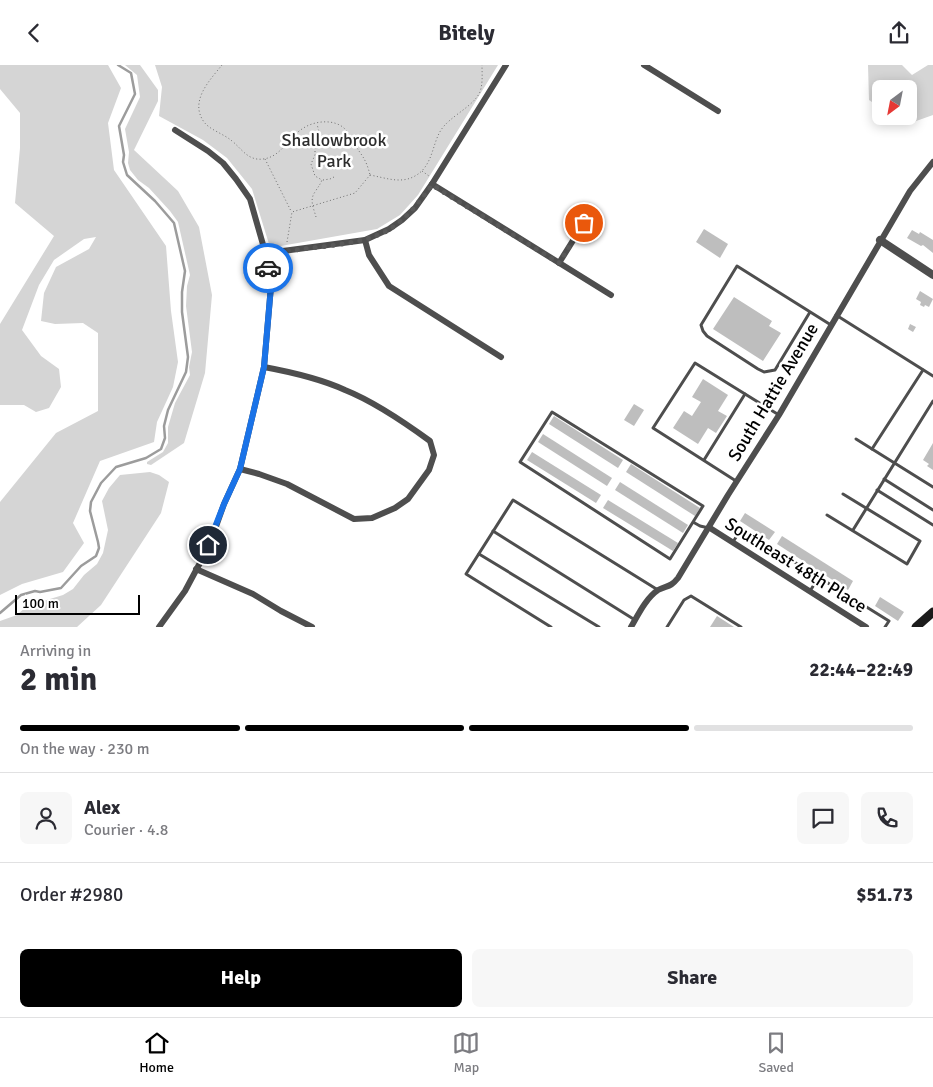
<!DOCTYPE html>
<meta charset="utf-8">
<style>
body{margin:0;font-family:Signika,sans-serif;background:#f7f7f7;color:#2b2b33;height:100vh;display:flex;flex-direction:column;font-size:19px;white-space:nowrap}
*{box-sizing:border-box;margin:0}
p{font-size:16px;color:#7c7c81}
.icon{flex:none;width:28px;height:28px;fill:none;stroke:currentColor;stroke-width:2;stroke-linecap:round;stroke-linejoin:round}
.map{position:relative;height:562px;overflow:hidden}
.details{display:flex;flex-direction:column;background:#fff;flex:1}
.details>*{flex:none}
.needle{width:32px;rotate:212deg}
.controls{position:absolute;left:872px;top:15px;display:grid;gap:10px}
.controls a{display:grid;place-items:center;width:45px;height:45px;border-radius:8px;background:#fff;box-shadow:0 2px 12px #0003;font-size:25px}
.scale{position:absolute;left:15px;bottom:12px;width:125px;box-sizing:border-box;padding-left:5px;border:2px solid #000;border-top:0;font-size:14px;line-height:18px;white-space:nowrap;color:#000;-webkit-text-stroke:4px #fff;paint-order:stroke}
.pin{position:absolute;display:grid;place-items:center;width:42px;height:42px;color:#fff;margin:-21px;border:2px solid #fff;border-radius:50%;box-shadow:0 1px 5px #0007}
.courier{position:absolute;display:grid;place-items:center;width:50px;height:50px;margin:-25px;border:4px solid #1a73e8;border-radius:50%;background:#fff;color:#222;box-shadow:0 1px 6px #0007}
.overview em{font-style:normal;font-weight:800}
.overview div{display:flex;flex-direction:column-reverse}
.overview{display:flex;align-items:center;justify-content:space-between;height:85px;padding:0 20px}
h1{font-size:32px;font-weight:800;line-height:38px}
.bar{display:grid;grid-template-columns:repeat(4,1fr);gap:8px 5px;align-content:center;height:60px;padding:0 20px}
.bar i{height:6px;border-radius:4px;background:#e1e1e2}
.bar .selected{background:#000}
.bar p{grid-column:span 4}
.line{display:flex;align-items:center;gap:12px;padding:0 20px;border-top:1px solid #e1e1e2}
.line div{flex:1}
.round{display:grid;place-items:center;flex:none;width:52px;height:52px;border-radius:8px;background:#f7f7f7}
.button{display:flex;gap:10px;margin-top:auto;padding:10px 20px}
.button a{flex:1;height:58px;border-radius:8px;background:#000;color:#fff;font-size:20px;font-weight:800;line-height:58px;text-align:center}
.button a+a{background:#f7f7f7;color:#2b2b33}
header{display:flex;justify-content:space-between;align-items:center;height:65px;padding:0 20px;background:#fff;font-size:22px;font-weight:800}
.tab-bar{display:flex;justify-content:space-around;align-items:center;height:70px;border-top:1px solid #e1e1e2;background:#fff;font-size:14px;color:#7c7c81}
.tab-bar a{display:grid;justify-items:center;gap:2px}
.tab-bar .selected{color:#000}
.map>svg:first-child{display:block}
.green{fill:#d5d5d5}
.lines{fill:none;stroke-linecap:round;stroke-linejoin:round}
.stream{stroke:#9c9c9c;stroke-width:2.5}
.building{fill:#bebebe}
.path{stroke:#707070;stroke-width:1;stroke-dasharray:1 2.5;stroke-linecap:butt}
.service{stroke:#4e4e4e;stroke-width:3}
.minor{stroke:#4e4e4e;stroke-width:6}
.tertiary{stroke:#4e4e4e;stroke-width:8}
.secondary{stroke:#1b1b1b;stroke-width:9}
.done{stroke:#595959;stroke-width:5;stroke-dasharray:0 9}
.route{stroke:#1a73e8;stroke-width:6}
.labels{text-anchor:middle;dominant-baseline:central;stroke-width:5;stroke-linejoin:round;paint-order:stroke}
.park-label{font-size:18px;fill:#2c2c2c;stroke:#fff}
.street-label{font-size:18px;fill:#000;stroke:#fff}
</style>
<header><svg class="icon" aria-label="back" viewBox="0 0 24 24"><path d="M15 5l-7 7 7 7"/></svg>Bitely<svg class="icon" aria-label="share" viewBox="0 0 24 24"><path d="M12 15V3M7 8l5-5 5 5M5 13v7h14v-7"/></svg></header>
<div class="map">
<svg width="933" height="562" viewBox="0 0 933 562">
<rect width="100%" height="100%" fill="#fff"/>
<g class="green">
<polygon points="0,0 108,0 121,23 108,58 114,105 166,181 171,246 178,297 173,322 157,357 154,377 100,396 73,458 84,478 63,507 22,519 0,530 0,437 56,368 98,346 98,268 83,258 55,259 41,256 44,228 56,202 89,184 96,172 84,174 54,195 39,220 22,265 41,291 59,304 61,322 49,343 36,347 24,340 0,340 0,259 54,171 15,138 20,83 20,48 0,24"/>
<polygon points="125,0 140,0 158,25 158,36 134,85 178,126 199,162 212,230 205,308 184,378 151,400 147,399 147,397 163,387 168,378 168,362 175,338 190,310 189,302 192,287 186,241 187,221 190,210 178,157 170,146 149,123 138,115 130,105 128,98 129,87 125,64 140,32 137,10"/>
<polygon points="155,0 498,0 418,130 400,150 377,164 275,182 269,179 252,124 227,93 203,75 159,51 162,22"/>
<polygon points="868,0 902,0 912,10 928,0 933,0 933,50 905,60 893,51 909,51 909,24 881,24 881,43 869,35"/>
<polygon points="150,407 159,410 169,417 161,448 101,540 77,562 0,562 0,556 17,550 27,541 63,530 73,524 84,510 97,499 103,488 108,465 102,436 109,423 120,410"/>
</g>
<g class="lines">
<polyline class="stream" points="0,548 21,530 35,526 40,527 61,523 81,501 96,491 99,483 98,477 90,446 91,437 101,418 116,402 146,393 161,384 165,373 164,361 168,345 186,307 188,292 182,247 182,227 185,206 174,158 155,136 127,110 123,97 124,90 119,61 135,29 131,8 118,0"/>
</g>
<g class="building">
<polygon points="704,164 728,179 720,193 696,177"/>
<polygon points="912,165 919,169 920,167 933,175 933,188 923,180 921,181 907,173"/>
<polygon points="920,226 933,234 929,242 925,240 924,242 920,240 921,237 916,234"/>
<polygon points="734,232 772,256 769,261 781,268 763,296 713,264"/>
<polygon points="910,259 916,262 913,267 908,264"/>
<polygon points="703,314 728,330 718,346 727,351 716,368 708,363 698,379 673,363 684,346 692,351 701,337 692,332"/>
<polygon points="634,339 644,345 634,361 624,355"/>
<polygon points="554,351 623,395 618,403 549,359"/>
<polygon points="543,369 612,413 607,421 538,377"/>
<polygon points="933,378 933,405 927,401 929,399 923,395"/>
<polygon points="532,387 601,430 596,438 527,395"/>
<polygon points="631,399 700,443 695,451 626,407"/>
<polygon points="620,417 688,460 683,468 615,425"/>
<polygon points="608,435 678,478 673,486 603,443"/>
<polygon points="745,448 775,467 769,475 740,456"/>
<polygon points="782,471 853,516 848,525 777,479"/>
<polygon points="880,532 904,547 898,556 875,541"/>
<polygon points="717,551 734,562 710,562"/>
</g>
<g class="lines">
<g class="path">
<path d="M222,0C210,15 189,36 204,57C210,65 224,69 232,76C242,84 248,96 263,94C281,92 288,73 302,64C313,56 334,53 345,64C348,67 350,73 353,77C361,90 366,93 370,110"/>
<polyline points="265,94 291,146"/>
<polyline points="422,106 429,111"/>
<path d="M370,110C386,113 401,119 415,111C433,101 432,79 441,65C450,51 473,42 480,27C483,18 482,9 482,0"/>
<polyline points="323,115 330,114 336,111"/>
<path d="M316,152C314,144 309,135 315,127C318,122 320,120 322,115L315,111L311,99L315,90V80L321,75L317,59"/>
<polyline points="287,177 292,147 355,128 370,110"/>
</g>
<g class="service">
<polyline points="810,247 775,305 764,307 758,304 707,271 703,266 701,260 737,201 831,260"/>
<polyline points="836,250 933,311"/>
<polyline points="856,374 933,422"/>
<polyline points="872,384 923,305"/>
<polyline points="704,395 745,329"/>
<polyline points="884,414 933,445"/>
<polyline points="736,416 653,363 695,298 779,350"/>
<polyline points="877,425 933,460"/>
<polyline points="827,450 907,499 920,476 843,429"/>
<polyline points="693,457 670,494 520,397 552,347 703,441 693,457 700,461 709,463"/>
<polyline points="853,465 933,336"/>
<polyline points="493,466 635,555"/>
<polyline points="733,477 741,464 889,556 885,562"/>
<polyline points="479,489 599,562"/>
<polyline points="810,526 819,512"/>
<polyline points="551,562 466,509 513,435 658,525"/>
<polyline points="667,562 684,535 691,531 741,562"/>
</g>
<g class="minor">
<polyline points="644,0 718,46"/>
<polyline points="432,119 611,230"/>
<polyline points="365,175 369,190 389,221 501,292"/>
<polyline points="266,190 283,186 365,175 389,164 402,155 415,143 432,119 506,0"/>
<polyline points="559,198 592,145"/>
<path d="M240,404L259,409L287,419L354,454L372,453L395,443L408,434L429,405L434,390L430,376C404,357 375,337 345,325C319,313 291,307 264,302"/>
<polyline points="710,463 866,562"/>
<polyline points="196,504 253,529 281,546 312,562"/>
<polyline points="159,562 185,526 209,481 224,439 240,404 264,302 271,221 266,190 250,134 236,114 223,98 208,86 175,65"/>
<path d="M631,562C638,550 646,533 658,525C667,520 670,523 678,513L728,430L779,350L910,126L933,97"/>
</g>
<polyline class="tertiary" points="880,175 933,210"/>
<polyline class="secondary" points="916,562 933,547"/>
</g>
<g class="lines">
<path class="done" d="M268,203L266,190C302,181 359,183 390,164C408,152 420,136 432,120L559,198L584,158"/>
<polyline class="route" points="208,480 224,439 240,404 264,302 271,221 268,203"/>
</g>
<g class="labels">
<g class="park-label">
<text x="334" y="75">Shallowbrook<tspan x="334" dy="21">Park</tspan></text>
</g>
<g class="street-label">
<text transform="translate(773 327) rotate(-59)">South Hattie Avenue</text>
<text transform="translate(796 500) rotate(32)">Southeast 48th Place</text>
</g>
</g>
</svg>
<div class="controls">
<a><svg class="needle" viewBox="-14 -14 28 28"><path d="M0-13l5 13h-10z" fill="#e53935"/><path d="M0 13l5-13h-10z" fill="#7c7c81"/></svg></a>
</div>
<div class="scale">100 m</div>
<div class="pin" style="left:584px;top:158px;background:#ea580c"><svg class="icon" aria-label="bag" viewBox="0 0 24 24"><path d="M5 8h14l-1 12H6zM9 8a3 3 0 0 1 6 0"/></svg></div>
<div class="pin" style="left:208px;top:480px;background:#1f2937"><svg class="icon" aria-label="home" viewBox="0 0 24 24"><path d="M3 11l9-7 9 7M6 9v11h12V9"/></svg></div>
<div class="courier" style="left:268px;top:203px"><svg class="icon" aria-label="car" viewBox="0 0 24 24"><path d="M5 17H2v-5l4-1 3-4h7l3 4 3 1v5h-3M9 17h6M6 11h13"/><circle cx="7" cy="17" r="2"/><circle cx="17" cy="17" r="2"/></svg></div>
</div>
<section class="details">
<div class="overview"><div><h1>2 min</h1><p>Arriving in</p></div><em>22:44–22:49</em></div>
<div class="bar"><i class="selected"></i><i class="selected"></i><i class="selected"></i><i></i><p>On the way · 230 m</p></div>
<div class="line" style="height:90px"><a class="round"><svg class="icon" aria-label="person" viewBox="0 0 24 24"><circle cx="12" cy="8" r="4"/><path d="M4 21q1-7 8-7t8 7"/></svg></a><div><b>Alex</b><p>Courier · 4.8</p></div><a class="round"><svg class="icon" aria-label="chat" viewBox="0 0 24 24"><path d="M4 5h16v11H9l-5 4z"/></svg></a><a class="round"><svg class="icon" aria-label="phone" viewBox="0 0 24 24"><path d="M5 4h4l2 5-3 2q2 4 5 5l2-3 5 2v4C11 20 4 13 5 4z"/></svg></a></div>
<div class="line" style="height:65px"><div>Order #2980</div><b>$51.73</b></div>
<div class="button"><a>Help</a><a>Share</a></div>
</section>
<nav class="tab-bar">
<a class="selected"><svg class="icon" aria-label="home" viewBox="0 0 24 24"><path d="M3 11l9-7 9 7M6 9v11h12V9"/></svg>Home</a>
<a><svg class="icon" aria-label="map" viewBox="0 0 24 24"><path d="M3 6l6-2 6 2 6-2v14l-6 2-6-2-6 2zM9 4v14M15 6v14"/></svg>Map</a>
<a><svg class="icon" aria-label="saved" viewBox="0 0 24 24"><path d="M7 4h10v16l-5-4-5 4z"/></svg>Saved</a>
</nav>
